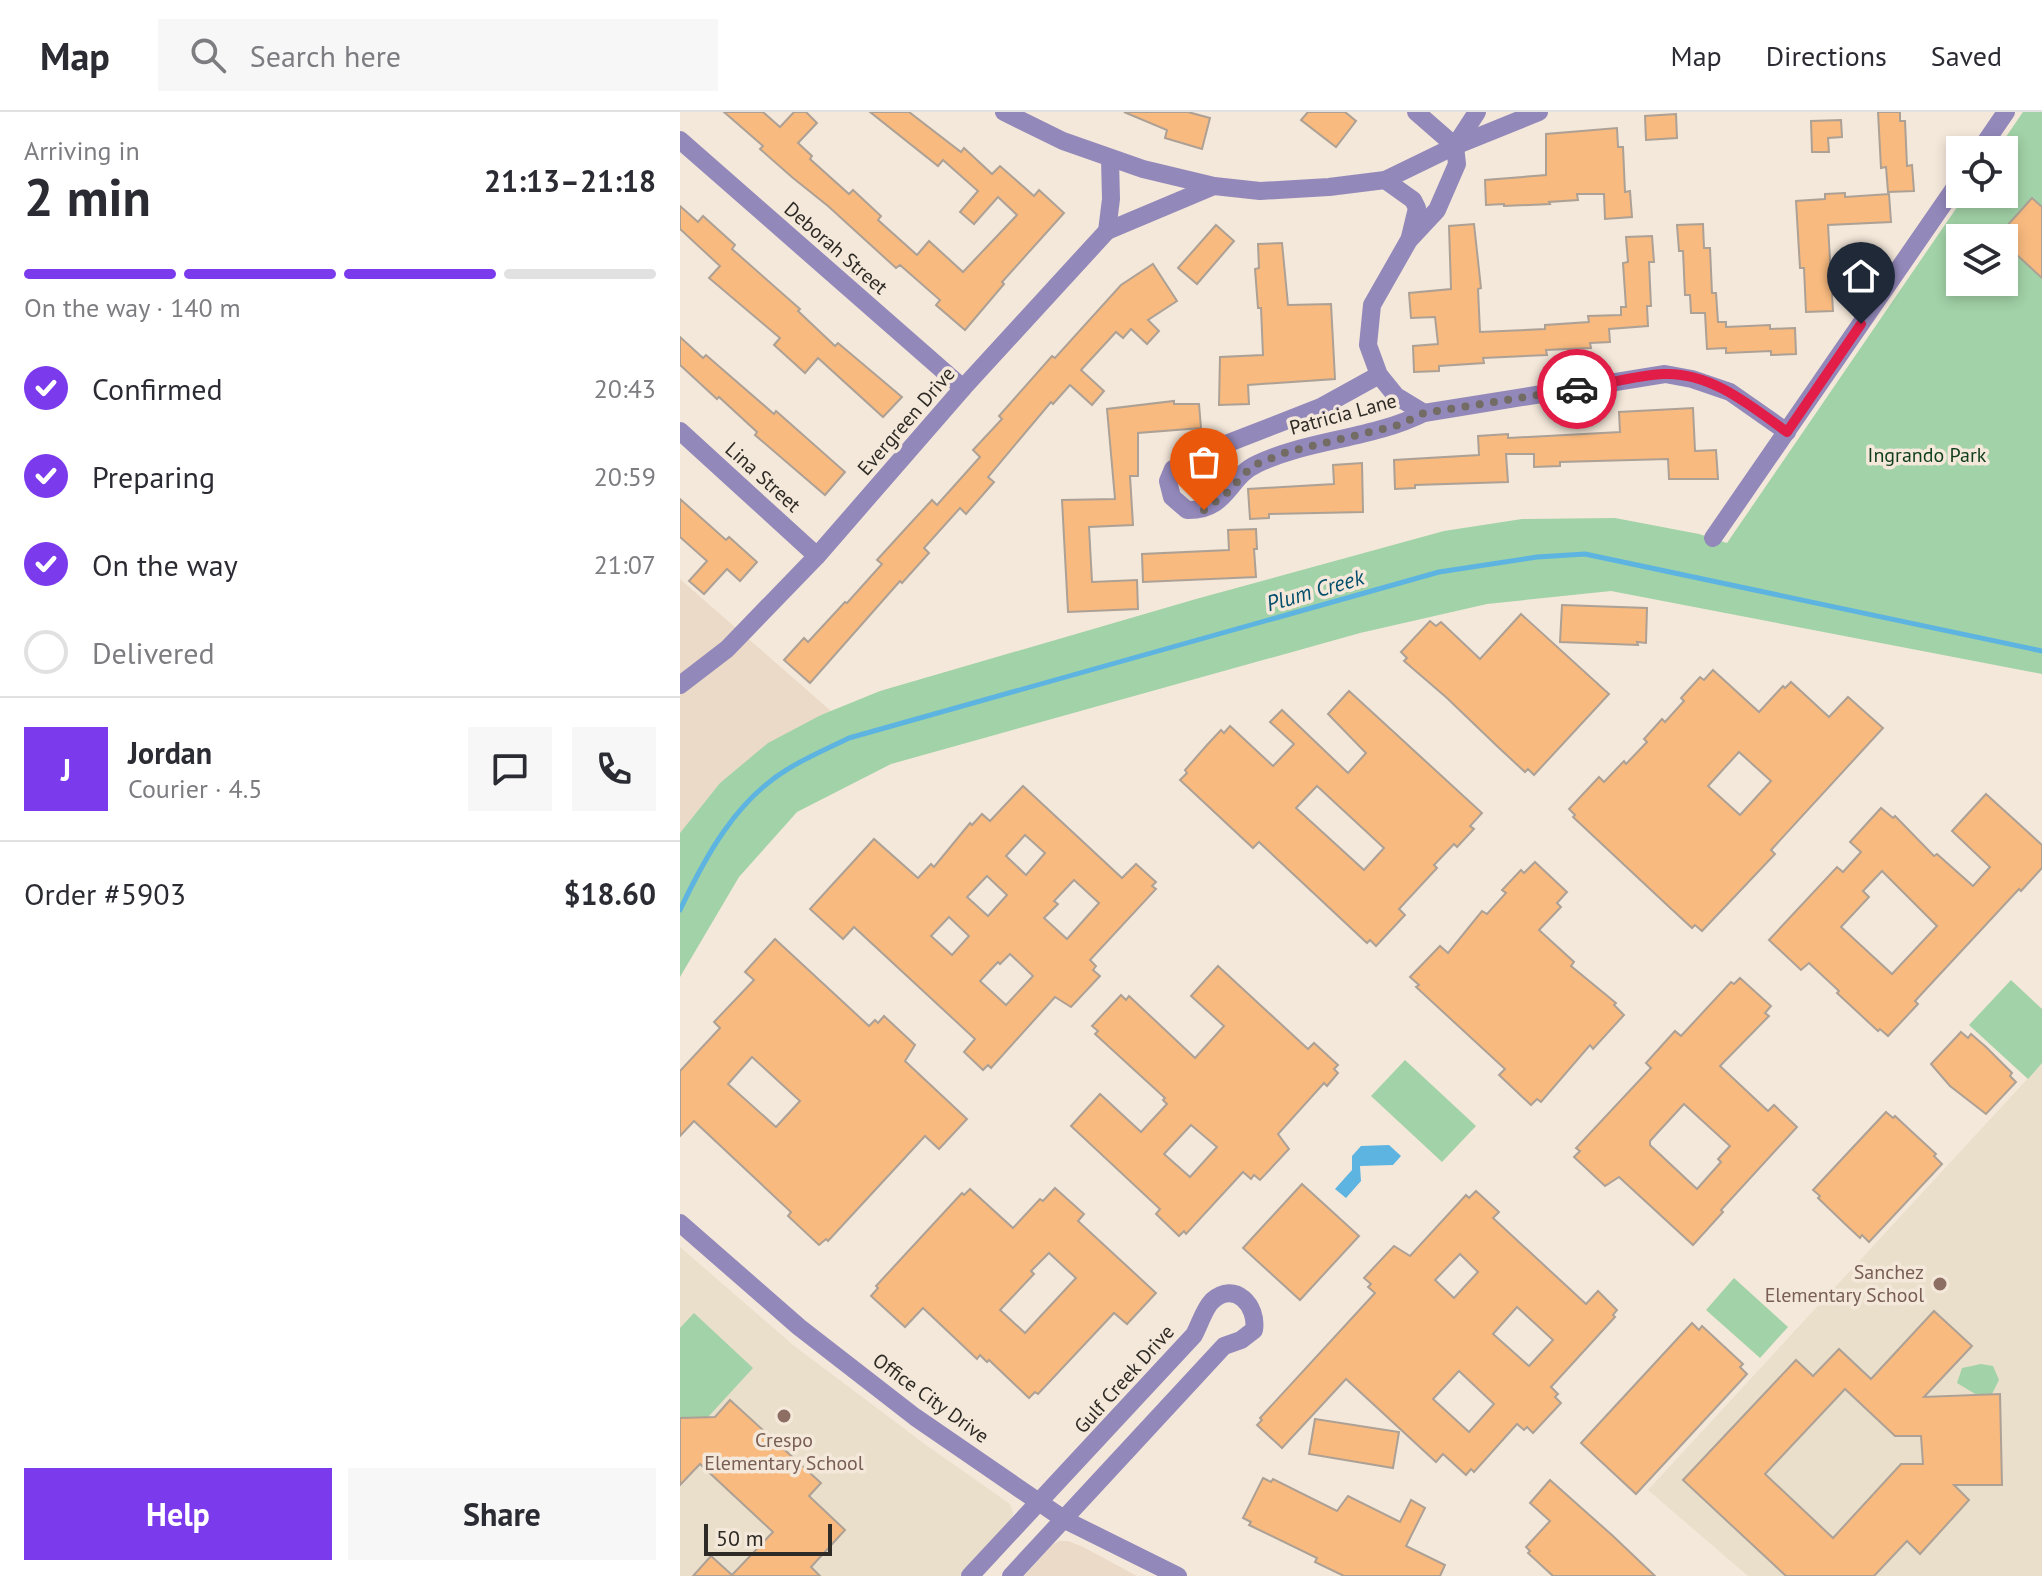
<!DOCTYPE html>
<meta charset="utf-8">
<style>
body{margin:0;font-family:"PT Sans",sans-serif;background:#f7f7f7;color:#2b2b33;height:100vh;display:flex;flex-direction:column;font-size:30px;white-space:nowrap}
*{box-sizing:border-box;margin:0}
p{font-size:26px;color:#7c7c81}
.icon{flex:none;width:44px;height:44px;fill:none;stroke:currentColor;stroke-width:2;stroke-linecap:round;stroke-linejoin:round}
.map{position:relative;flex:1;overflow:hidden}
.drawer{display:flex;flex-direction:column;background:#fff;width:680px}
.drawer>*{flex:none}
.controls{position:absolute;left:1266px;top:24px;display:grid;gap:16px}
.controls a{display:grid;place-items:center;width:72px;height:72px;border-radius:0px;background:#fff;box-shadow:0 4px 12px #0003;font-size:40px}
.scale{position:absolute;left:24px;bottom:20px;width:128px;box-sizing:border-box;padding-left:8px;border:4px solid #2e2a25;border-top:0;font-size:22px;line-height:28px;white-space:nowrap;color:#2e2a25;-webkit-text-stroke:6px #f4e8da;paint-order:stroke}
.pin{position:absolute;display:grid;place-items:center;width:68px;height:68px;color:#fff;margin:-82px -34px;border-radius:50% 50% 50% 0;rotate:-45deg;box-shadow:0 0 8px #0007}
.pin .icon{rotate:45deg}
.courier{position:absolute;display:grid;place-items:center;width:80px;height:80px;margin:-40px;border:6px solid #e11d48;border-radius:50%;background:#fff;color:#222;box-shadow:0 2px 10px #0007}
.head em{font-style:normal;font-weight:700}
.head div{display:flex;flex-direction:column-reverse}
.head{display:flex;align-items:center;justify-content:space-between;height:136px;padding:0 24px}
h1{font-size:52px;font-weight:700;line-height:60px}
.bar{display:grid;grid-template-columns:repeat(4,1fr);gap:12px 8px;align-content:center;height:96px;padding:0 24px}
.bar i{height:10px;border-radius:6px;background:#e1e1e2}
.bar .current{background:#7c3aed}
.bar p{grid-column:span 4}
.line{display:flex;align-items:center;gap:20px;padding:0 24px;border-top:2px solid #e1e1e2}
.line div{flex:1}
.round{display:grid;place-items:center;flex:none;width:84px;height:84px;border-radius:0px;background:#f7f7f7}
ol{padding:0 24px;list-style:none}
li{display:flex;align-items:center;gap:24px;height:88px}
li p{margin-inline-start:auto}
li .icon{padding:8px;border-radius:50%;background:#7c3aed;color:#fff;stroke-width:4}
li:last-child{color:#7c7c81}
li i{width:44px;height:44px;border:4px solid #e1e1e2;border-radius:50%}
.action{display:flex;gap:16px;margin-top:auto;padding:16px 24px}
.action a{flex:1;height:92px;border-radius:0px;background:#7c3aed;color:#fff;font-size:32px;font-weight:700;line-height:92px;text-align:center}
.action a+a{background:#f7f7f7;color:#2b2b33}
header{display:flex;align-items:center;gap:48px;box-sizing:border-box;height:112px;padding:0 40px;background:#fff;border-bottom:2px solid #e1e1e2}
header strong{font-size:38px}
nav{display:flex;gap:44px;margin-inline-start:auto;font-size:28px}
.search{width:560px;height:72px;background:#f7f7f7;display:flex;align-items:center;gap:20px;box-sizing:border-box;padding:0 28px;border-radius:0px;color:#7c7c81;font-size:30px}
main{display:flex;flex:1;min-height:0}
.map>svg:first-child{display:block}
.built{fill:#ebdac7}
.education{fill:#eadfca}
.green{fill:#a2d2a7;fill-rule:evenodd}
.water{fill:#5eb4e0}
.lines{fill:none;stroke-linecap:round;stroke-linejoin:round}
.stream{stroke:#5eb4e0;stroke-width:5}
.building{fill:#f8ba7f;stroke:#ada095;stroke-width:2;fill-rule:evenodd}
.minor{stroke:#9388ba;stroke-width:18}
.done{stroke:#736c64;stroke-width:8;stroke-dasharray:0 14.4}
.route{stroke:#e11d48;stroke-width:10}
.education-dot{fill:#8d6e63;stroke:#f4e8da;stroke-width:3}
.labels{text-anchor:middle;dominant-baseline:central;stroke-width:7;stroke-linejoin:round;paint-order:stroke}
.street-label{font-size:20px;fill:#2e2a25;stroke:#f4e8da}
.park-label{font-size:20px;fill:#0e3e19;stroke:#f4e8da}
.education-label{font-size:20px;fill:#785e54;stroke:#f4e8da;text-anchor:end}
.water-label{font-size:22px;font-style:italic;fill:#044e6c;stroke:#f4e8da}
</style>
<header>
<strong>Map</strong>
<div class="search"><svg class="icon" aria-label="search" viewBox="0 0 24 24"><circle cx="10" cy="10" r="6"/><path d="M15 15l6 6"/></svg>Search here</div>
<nav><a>Map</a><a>Directions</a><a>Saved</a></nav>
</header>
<main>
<section class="drawer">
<div class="head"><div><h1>2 min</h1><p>Arriving in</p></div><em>21:13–21:18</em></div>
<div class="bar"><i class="current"></i><i class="current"></i><i class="current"></i><i></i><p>On the way · 140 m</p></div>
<ol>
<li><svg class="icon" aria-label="check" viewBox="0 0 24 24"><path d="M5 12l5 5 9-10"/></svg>Confirmed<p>20:43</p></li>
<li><svg class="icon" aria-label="check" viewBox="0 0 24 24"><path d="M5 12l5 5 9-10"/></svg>Preparing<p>20:59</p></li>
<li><svg class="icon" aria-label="check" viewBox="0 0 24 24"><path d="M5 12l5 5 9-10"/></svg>On the way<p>21:07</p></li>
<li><i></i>Delivered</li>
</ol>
<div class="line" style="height:144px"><b class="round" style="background:#7c3aed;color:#fff">J</b><div><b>Jordan</b><p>Courier · 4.5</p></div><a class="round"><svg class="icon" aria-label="chat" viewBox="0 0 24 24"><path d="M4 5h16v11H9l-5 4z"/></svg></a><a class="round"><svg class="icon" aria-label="phone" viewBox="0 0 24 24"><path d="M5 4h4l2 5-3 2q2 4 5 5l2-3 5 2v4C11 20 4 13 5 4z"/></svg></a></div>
<div class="line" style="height:104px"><div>Order #5903</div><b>$18.60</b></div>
<div class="action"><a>Help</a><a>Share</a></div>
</section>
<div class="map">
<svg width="1362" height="1464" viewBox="0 0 1362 1464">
<rect width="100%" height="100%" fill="#f4e8da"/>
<g class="built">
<polygon points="0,467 151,599 141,603 40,671 0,721"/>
<polygon points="379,1429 388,1429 403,1435 457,1464 344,1464 372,1433"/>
</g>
<g class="education">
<polygon points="1362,951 1362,1464 1068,1464 968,1378"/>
<polygon points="0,1135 113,1233 246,1333 330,1392 333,1401 331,1408 280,1464 0,1464"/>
</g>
<g class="green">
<path d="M1343,0H1362V562L931,479L807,492L680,521L211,652L117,700L59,765L0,865V721L40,671L88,631L141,603L200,579L516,487L764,419L842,407L935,406L1019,422L1047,431L1286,82H1324V38H1317ZM1280,126H1324V170H1280Z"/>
<polygon points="1331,868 1362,897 1362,951 1348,967 1289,913"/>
<polygon points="725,948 796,1014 762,1050 691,984"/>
<polygon points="1054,1166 1108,1215 1080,1246 1026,1198"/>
<polygon points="14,1201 73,1256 28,1305 0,1306 0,1216"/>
<polygon points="1301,1252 1313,1254 1319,1268 1312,1282 1297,1283 1277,1271 1282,1256"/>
</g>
<polygon class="water" points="709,1033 721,1044 713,1053 680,1054 681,1069 666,1086 655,1077 672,1058 672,1044 681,1034"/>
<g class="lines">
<path class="stream" d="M0,798C25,745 56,688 108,657C127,645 149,636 169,626L759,460L857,445L905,442L1362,539"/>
</g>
<g class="building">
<polygon points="44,0 83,0 100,15 114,0 126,0 137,11 118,31 132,44 130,47 169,82 173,78 201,104 198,108 237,143 249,129 283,160 337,103 318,85 294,112 280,100 298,79 263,48 258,54 190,0 229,0 281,40 284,36 312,62 320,54 354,84 359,78 384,101 322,170 324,172 285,218 256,193 260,188 220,153 216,156 148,94 113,66 80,37 83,34"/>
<polygon points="444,0 508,0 530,6 522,37 485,26 487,18"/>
<polygon points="628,0 665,0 676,9 656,35 621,8"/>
<polygon points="1198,0 1220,0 1220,9 1225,9 1227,54 1232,53 1234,79 1208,80 1206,55 1201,56"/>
<polygon points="996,2 997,26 966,28 965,4"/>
<polygon points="1161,8 1162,25 1148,26 1149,40 1132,40 1131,9"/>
<polygon points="937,16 938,35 943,35 945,80 950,79 952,105 925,107 924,82 897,82 898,88 869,90 870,92 824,94 824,92 806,93 805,68 866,63 866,22"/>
<polygon points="1165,81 1165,85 1209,82 1211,110 1148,113 1153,199 1126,200 1124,156 1120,156 1116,89 1145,87 1145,82"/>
<polygon points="1352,86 1362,95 1362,166 1324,131 1324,126 1317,125"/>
<polygon points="0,94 18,110 23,104 55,133 52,137 120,197 118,199 155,234 158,231 222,285 203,305 138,246 125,261 94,233 100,226 29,166 40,154 0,117"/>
<polygon points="794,112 801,176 798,177 800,220 865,217 865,213 909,210 908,204 941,203 941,195 946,195 943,151 948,150 946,125 972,124 974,150 969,150 971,194 967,194 968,214 929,217 930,230 910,231 911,236 866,238 867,243 803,246 804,251 759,254 759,259 734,260 733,234 758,232 755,205 731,206 729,181 771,177 769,114"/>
<polygon points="1023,112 1024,136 1030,136 1032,181 1036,181 1038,210 1046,210 1046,215 1090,213 1090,217 1115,216 1116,242 1091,243 1091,239 1046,241 1046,236 1027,237 1025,201 1011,201 1010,183 1005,183 1003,139 999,139 997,113"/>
<polygon points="536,113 554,129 517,172 498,156"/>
<polygon points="602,131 608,193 651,192 655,267 568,273 569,292 539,293 540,245 583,243 581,196 578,196 575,157 579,156 578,132"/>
<polygon points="473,152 497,189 468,208 479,219 467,232 451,217 443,226 436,220 401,258 424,279 412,293 390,273 373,292 371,290 308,365 314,370 286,402 280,396 244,436 249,441 222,471 220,469 130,571 104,548 124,526 128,530 165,490 167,491 202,452 197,448 228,414 252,388 257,393 300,345 293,338 322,307 319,304 372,244 375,246 441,173"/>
<polygon points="0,225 23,246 26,243 94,302 96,299 165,360 145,383 75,323 77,320 39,285 37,287 0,253"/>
<polygon points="494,289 494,292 519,292 521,316 458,321 458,364 450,364 453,413 409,415 412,470 457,468 458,497 388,500 382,388 435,387 427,297"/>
<polygon points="1013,296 1015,339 1036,338 1038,367 989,367 988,347 880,350 880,354 854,355 854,342 826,342 828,370 735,373 735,376 715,377 714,348 799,343 798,324 828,322 828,326 940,320 939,300"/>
<polygon points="682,351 683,400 589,402 589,406 570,407 568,377 654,372 653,353"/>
<polygon points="0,387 46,428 49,425 77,450 60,469 47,457 24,482 9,469 27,449 0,425"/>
<polygon points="576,417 577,437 574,437 576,465 463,470 462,442 549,438 548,418"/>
<polygon points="882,493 967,496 966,531 957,530 958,533 880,530"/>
<polygon points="841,502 929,582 854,663 848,657 845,660 818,635 767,586 724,549 727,546 721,540 750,509 756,514 761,510 800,547"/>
<path d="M1033,558L1079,600L1103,574L1105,576L1111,570L1149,605L1168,585L1203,616L1091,738L1095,742L1022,819L1015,813L1012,816L986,792L893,705L895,703L889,697L919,665L924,670L944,649L946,652L967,630L964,627L982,607L985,610L1004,589L1001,586L1020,565L1024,568ZM1059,640L1091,669L1060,703L1028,674Z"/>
<path d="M669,579L802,701L790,714L794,717L777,735L774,732L754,753L757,756L719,797L725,803L696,834L690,828L687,831L579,730L573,736L500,668L507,661L505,658L527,633L541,618L544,621L550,614L593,654L614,632L590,610L602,598L668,661L686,641L648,602ZM637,674L704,736L684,758L616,696Z"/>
<path d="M343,674L442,766L456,752L476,770L472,774L476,777L410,848L416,854L413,858L420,864L391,895L375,885L311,956L308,953L303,958L284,940L295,927L174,815L163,827L130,797L194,727L238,766L251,752L254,755L290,711L292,713L302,702L310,709ZM345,723L365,741L346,763L326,744ZM307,764L327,783L308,804L287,785ZM394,768L419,791L387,827L364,806L378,792L374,789ZM269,805L289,824L272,843L251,824ZM330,842L353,864L326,893L300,869L318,850L320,852Z"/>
<path d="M1306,682L1362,733V756L1341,779L1339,777L1235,889L1238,892L1208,924L1200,917L1198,919L1157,881L1159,879L1129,851L1121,858L1089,828L1157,755L1163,760L1181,740L1170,730L1201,696L1213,706L1215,704L1254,744L1257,742L1293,774L1310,755L1272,719ZM1202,759L1257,814L1212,862L1161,815L1189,785L1183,779Z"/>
<polygon points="855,750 887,780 877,791 881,795 859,818 894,850 891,854 936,891 934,893 944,903 913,937 910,933 861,990 857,987 851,993 819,963 825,957 736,875 739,873 730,865 760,834 768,841 802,799 807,802 826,781 822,778 841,758 844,761"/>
<path d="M95,827L189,914L195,908L198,911L204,904L235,933L225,949L287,1007L259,1037L245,1024L148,1129L146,1127L139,1133L108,1104L111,1100L14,1009L0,1024V959L40,916L34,910L74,868L65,860ZM72,945L120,989L96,1015L48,972Z"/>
<path d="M538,854L628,937L634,931L658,953L654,957L658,961L647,974L644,971L598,1022L609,1037L580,1068L574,1063L571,1067L563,1060L506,1122L504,1119L499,1124L476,1102L480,1097L391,1014L420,982L461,1020L487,992L483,988L485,986L415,922L418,919L412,914L441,883L446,888L449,884L515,946L544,914L511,884ZM511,1013L537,1035L510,1065L484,1042Z"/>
<path d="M1060,866L1091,894L1085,901L1089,904L1040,954L1088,999L1094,993L1117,1015L1041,1098L1043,1100L1013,1133L939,1065L925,1074L894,1045L900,1039L896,1036L971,956L966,951L995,919L1001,924L1051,870L1054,872ZM1004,992L1050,1034L1038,1047L1041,1050L1017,1077L970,1033V1029Z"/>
<polygon points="1281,920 1288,926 1291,922 1306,935 1332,961 1330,964 1336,970 1306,1002 1270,974 1251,952"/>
<polygon points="1206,1000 1213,1006 1215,1004 1230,1018 1256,1042 1254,1044 1262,1052 1189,1130 1182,1123 1180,1126 1164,1111 1138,1086 1140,1084 1133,1078"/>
<polygon points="622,1072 679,1124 620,1188 563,1136"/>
<path d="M375,1076L404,1102L398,1109L476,1181L447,1212L434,1201L358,1282L355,1280L349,1286L309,1248L307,1250L300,1243L297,1247L243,1196L225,1215L191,1184L198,1176L196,1174L282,1081L284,1083L290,1077L333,1116L360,1087L363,1089ZM369,1141L396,1166L345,1221L320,1198L354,1162L351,1159Z"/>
<path d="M796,1079L819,1100L813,1106L906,1192L918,1179L937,1198L933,1203L935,1205L871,1275L878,1282L875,1285L881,1291L853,1321L847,1315L844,1318L837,1312L794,1360L791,1357L786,1363L763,1342L756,1350L666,1267L602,1336L577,1313L582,1308L580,1306L695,1181L688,1175L691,1172L684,1166L714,1134L730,1144L786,1083L789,1086ZM780,1142L798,1160L774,1186L755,1168ZM837,1195L873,1228L849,1254L813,1222ZM779,1259L814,1292L789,1320L753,1287Z"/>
<path d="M1254,1199L1292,1234L1244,1285L1320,1282L1322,1373H1274L1289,1388L1240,1442L1227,1429L1194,1464H1106L1003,1368L1116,1248L1133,1264L1159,1237L1191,1267ZM1165,1277L1215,1324H1241L1243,1352H1221L1153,1426L1085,1362Z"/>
<polygon points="1012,1211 1019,1218 1022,1214 1063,1252 1060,1255 1067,1262 956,1382 901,1331"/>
<polygon points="50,1288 141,1371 129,1384 165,1418 131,1455 140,1464 13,1464 31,1444 52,1463 93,1420 20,1352 0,1373 0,1306 35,1305"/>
<polygon points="635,1307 719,1320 713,1356 629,1342"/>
<polygon points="583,1366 591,1370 593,1367 657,1399 668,1384 720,1410 731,1388 745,1396 726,1434 765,1453 760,1464 664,1464 635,1450 637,1446 569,1413 571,1410 563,1406"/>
<polygon points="870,1368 933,1424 975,1464 873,1464 848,1441 850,1439 846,1435 870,1409 850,1391"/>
</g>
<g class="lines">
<g class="minor">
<polyline points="324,0 383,29 463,57 534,74 580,79 649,75 705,68 775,34 859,0"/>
<polyline points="736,0 775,34"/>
<polyline points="0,28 283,276"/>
<polyline points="775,34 797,0"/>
<polyline points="1300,38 1326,0"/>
<polyline points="705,68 733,88 737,96 730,125"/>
<polyline points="427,119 534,74"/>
<path d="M699,263L641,295L515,344L493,357L488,369L492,385L507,398C548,399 548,365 577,352C630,327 692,327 744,301L985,262L1012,267L1050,280L1107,320"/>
<polyline points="744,301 716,284 699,263 688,233 692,193 729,128 757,98 777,52 775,34"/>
<polyline points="0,319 137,444"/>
<polyline points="1033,426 1280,68"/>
<polyline points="0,573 47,537 137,444 283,276 427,119 431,87 430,47"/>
<polyline points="0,1111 119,1215 235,1305 385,1408 498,1464"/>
<path d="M290,1464L514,1223C520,1212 524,1197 532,1189C555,1168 578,1194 574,1218L561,1228L544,1234L331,1464"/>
</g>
</g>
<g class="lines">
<polyline class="done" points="524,398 546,382 572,354 607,340 719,313 744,301 897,277"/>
<path class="route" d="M897,277C925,273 955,263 984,262C1031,260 1071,294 1107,320L1181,212"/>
</g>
<g class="education-dot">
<circle cx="1260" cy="1172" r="8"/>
<circle cx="104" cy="1304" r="8"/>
</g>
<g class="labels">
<g class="street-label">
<text transform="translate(156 136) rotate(41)">Deborah Street</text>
<text transform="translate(663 302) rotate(-15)">Patricia Lane</text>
<text transform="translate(226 309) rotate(-49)">Evergreen Drive</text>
<text transform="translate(83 365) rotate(42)">Lina Street</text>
<text transform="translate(444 1267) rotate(-48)">Gulf Creek Drive</text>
<text transform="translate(251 1286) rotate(36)">Office City Drive</text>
</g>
<g class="park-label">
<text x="1247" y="343">Ingrando Park</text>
</g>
<g class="education-label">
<text x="1244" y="1160">Sanchez<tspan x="1244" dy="23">Elementary School</tspan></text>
<text x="104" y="1328" text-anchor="middle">Crespo<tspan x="104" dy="23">Elementary School</tspan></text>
</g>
<g class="water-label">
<text transform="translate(635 478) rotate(-16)">Plum Creek</text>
</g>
</g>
</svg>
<div class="controls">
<a><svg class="icon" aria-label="locate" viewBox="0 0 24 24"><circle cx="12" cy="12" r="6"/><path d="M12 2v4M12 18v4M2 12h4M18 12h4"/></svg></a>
<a><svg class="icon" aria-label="layers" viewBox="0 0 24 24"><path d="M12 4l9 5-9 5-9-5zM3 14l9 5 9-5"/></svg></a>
</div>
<div class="scale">50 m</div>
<div class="pin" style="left:524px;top:398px;background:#ea580c"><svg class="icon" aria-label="bag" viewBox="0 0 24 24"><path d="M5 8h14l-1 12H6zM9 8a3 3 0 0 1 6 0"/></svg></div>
<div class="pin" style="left:1181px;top:212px;background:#1f2937"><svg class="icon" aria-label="home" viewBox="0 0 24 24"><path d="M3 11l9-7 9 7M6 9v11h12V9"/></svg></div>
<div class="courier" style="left:897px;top:277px"><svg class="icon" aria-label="car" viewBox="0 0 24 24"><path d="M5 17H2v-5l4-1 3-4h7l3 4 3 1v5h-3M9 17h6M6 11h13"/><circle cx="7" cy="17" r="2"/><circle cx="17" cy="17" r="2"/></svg></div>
</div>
</main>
